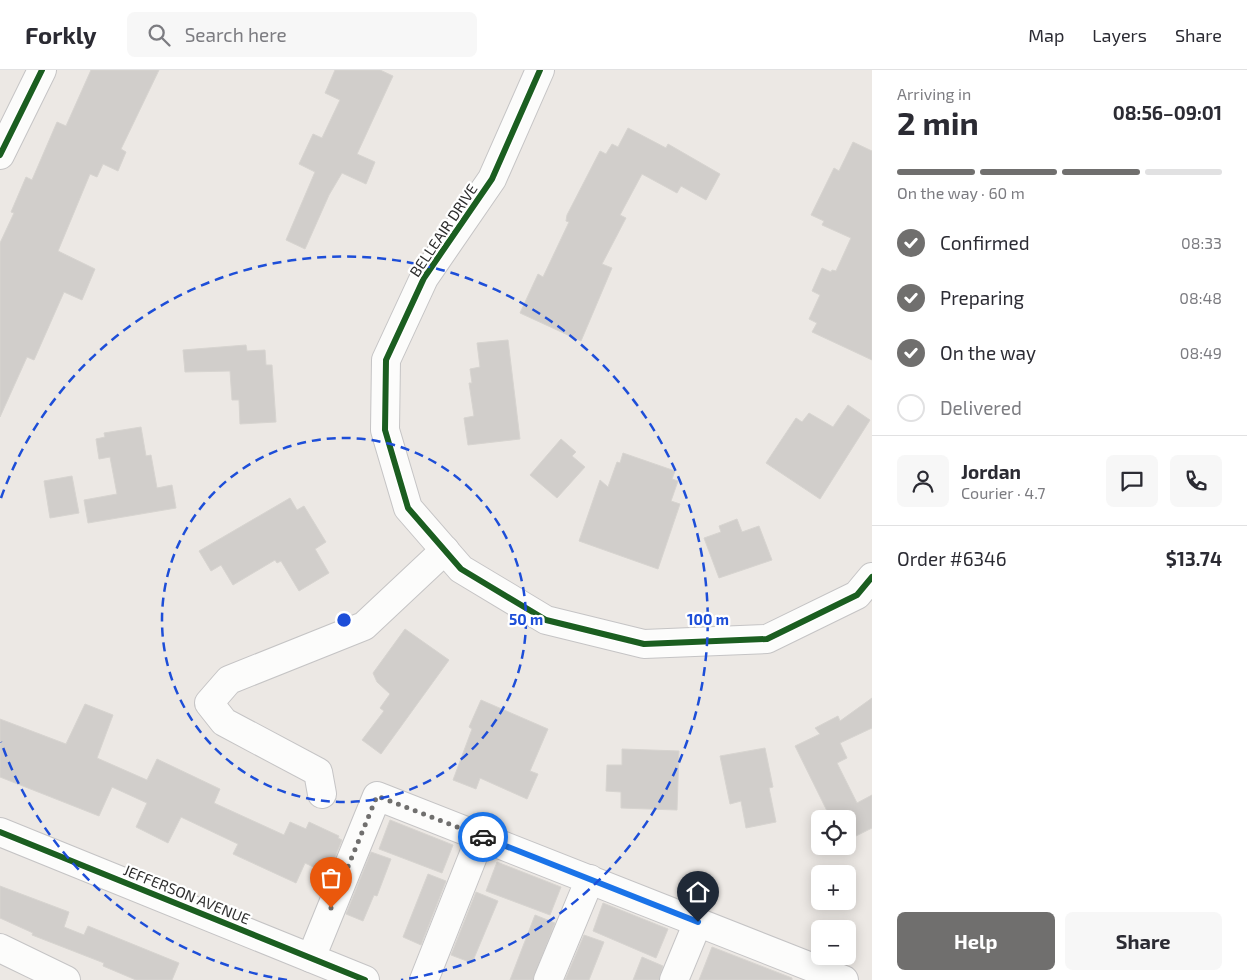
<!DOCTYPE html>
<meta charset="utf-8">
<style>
body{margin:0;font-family:"Exo 2",sans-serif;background:#f7f7f7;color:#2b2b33;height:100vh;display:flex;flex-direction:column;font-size:19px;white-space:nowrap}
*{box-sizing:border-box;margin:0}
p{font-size:16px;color:#7c7c81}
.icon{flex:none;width:28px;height:28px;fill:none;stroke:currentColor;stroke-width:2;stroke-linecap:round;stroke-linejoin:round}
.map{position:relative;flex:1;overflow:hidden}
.sheet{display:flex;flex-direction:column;background:#fff;width:375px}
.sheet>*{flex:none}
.buttons{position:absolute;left:811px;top:740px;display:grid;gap:10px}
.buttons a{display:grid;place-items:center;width:45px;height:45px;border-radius:8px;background:#fff;box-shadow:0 2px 12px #0003;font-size:25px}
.pin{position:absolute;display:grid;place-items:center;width:42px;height:42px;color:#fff;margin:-51px -21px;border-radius:50% 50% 50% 0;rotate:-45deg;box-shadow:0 0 5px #0007}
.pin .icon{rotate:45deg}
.courier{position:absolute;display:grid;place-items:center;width:50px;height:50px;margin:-25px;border:4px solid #1a73e8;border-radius:50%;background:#fff;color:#222;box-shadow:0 1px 6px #0007}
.head em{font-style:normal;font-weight:700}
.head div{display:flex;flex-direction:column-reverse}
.head{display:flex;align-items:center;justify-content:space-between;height:85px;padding:0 25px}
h1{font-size:32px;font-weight:700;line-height:38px}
.bar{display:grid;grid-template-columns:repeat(4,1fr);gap:8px 5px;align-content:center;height:60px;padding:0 25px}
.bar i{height:6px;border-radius:4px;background:#e1e1e2}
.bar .active{background:#706f6e}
.bar p{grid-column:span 4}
.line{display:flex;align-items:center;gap:12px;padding:0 25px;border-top:1px solid #e1e1e2}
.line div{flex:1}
.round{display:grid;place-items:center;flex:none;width:52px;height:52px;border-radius:8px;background:#f7f7f7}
ol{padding:0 25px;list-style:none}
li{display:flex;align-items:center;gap:15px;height:55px}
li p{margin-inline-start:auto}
li .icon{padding:5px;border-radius:50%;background:#706f6e;color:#fff;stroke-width:4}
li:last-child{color:#7c7c81}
li i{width:28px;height:28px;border:2px solid #e1e1e2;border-radius:50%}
.cta{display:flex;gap:10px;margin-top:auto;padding:10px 25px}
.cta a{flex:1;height:58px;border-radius:8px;background:#706f6e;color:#fff;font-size:20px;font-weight:700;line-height:58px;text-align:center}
.cta a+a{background:#f7f7f7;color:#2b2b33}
header{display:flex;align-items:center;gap:30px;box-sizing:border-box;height:70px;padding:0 25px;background:#fff;border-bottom:1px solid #e1e1e2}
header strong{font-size:24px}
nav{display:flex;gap:28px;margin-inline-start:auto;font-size:18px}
.search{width:350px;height:45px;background:#f7f7f7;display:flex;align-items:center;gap:12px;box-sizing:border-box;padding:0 18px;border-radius:8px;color:#7c7c81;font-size:19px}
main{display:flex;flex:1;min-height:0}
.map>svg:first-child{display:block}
.building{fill:#d1cecb;stroke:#d7d4d0}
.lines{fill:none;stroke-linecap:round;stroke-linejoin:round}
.minor-casing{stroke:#c5c4c5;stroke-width:30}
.minor{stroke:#fcfcfb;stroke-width:28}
.cycleway-casing{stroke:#fff;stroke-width:9}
.cycleway{stroke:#1b5e20;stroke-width:6}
.done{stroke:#706f6e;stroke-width:5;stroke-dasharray:0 9}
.route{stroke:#1a73e8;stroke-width:6}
.ring{fill:none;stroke:#1d4ed8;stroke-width:2.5;stroke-dasharray:9 6}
.labels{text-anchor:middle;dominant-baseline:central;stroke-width:4.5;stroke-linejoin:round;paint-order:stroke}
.street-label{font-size:15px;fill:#2e2e2e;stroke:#fff}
.centre{fill:#1d4ed8;stroke:#fff;stroke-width:2.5}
.ring-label{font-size:15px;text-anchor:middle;font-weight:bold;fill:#1d4ed8;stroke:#fff;stroke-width:4.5;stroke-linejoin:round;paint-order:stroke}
</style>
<header>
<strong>Forkly</strong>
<div class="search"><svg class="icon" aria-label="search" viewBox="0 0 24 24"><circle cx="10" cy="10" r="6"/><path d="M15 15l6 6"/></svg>Search here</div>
<nav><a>Map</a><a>Layers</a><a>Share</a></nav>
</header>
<main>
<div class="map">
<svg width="872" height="910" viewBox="0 0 872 910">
<rect width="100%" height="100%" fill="#ece8e4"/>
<g class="building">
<polygon points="91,0 159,0 121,79 126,82 118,101 103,94 97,107 90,104 58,181 95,199 82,230 64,222 34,290 27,287 0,347 0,173 14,143 11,142 26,107 32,110 57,52 66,56"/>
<polygon points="335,0 380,0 393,6 357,84 375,92 366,114 342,103 329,125 305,179 286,170 315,102 299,94 313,64 322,68 340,30 325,23"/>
<polygon points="628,58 666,78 668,74 720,104 706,130 681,116 677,123 642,104 620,145 626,148 602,194 612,198 581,271 520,243 538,204 543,207 569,152 566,151 567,145 600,81 606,84 612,74 618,77"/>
<polygon points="853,72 872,81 872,290 812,262 817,253 809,249 820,225 812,221 822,198 831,202 832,200 836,201 851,168 822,155 824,151 811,145 834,98 839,101"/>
<polygon points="508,270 520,369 468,375 464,348 474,346 469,313 472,313 470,299 480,297 477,273"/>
<polygon points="246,275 247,281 265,280 266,295 272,295 276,352 240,354 239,330 232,330 230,301 185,302 183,280"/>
<polygon points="848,335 870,350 820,429 766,393 796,348 802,352 809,343 833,357"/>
<polygon points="141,357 146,386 151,385 157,418 172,415 176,438 88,453 84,430 117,424 110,387 99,389 96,369 105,367 104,363"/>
<polygon points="561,369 576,382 572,386 585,397 557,428 530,405"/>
<polygon points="623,383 675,401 672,409 678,411 671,431 680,434 658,499 579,471 600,410 608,417 617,392 620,393"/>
<polygon points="72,406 79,443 50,448 44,411"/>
<polygon points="290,428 297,440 304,436 326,472 315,479 329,503 299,521 281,491 277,493 275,490 233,515 221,495 211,501 199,481"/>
<polygon points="737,449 742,462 759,456 772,490 719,508 704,468 721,462 719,456"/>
<polygon points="405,559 449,590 381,684 362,670 384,641 380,638 390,624 377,612 373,603"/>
<polygon points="872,628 872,658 840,673 847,688 837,693 857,733 872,725 872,758 848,770 848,749 831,749 795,676 820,664 815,658 838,646 840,651"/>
<polygon points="481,630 548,659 530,701 538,704 527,729 480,708 476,719 453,710 472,659 469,657"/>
<polygon points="85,634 113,645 97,688 147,710 157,689 220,719 214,733 284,765 290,752 306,759 309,752 339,766 338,768 342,770 328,804 305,793 296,813 233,784 238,774 181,747 168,773 136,757 147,733 112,717 99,746 0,707 0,649 66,674"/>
<polygon points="765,678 773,717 769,718 776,752 746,758 741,731 730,734 720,686"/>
<polygon points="622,679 679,681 677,740 621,738 621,722 606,721 607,695 622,695"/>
<polygon points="390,750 453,775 442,803 379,779"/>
<polygon points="371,782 391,789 377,826 374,825 363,851 346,844"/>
<polygon points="497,792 561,817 550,845 486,821"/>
<polygon points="428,804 446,811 421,875 403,867"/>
<polygon points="0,816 69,842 64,857 84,865 88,856 179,893 172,910 136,910 103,896 104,893 32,865 33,863 0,848"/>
<polygon points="476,822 498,831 472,893 451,885"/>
<polygon points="603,833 668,859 656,888 593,861"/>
<polygon points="535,845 555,853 533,910 510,910"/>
<polygon points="584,865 604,872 589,910 565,910"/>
<polygon points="712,877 792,908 792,910 699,910"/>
<polygon points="642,887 663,896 659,910 633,910"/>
</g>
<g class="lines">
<defs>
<g id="minor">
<polyline points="540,0 492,109 424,208 386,290 385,360 408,438 461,499 546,550 644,574 767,569 857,525 872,507"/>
<polyline points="0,85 42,0"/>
<polyline points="322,724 318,702 224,652 209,633 229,610 364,556 445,480"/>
<polyline points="0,762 365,910"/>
<polyline points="0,878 66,910"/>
<polyline points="311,888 377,726 844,910"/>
<polyline points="424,910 481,766"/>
<polyline points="548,910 590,809"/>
<polyline points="674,910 698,852"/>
</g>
</defs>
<use href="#minor" class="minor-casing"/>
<use href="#minor" class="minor"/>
<defs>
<g id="cycleway">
<polyline points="540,0 492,109 424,208 386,290 385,360 408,438 461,499 546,550 644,574 767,569 857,525 872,507"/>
<polyline points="0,85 42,0"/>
<polyline points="0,762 365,910"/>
</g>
</defs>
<use href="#cycleway" class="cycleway-casing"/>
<use href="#cycleway" class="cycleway"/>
</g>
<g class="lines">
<polyline class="done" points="331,838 377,726 483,767"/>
<polyline class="route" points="483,767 698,852"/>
</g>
<g class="ring">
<circle cx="344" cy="550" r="182"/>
<path d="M287 910A364 364 0 0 1 1 672M1 428A364 364 0 1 1 401 910"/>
</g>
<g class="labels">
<g class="street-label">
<text transform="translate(443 160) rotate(-56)">BELLEAIR DRIVE</text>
<text transform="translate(187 824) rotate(22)">JEFFERSON AVENUE</text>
</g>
</g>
<circle cx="344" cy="550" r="8" class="centre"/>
<g class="ring-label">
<text x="526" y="555">50 m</text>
<text x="708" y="555">100 m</text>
</g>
</svg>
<div class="buttons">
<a><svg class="icon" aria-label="locate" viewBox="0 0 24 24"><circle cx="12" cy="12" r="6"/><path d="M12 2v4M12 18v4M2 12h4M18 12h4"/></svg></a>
<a>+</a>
<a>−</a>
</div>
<div class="pin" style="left:331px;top:838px;background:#ea580c"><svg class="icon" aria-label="bag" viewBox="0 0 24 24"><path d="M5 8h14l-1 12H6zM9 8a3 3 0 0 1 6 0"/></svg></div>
<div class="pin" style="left:698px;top:852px;background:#1f2937"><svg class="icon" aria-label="home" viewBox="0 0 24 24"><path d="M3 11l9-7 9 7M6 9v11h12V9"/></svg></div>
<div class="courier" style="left:483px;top:767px"><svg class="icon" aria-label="car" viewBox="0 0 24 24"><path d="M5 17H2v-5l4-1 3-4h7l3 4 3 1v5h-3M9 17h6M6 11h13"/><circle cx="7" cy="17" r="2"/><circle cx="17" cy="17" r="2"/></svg></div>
</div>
<section class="sheet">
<div class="head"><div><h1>2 min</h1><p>Arriving in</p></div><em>08:56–09:01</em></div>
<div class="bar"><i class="active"></i><i class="active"></i><i class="active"></i><i></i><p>On the way · 60 m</p></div>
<ol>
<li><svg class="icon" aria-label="check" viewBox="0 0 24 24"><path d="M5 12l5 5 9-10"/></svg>Confirmed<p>08:33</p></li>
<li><svg class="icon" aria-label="check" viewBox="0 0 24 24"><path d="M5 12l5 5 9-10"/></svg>Preparing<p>08:48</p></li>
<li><svg class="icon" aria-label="check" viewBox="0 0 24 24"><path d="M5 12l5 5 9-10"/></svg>On the way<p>08:49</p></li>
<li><i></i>Delivered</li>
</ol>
<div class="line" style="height:90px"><a class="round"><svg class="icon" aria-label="person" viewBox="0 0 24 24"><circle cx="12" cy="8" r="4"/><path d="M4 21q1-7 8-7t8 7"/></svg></a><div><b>Jordan</b><p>Courier · 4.7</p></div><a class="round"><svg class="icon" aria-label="chat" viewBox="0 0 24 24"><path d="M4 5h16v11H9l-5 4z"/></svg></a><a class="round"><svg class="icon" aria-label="phone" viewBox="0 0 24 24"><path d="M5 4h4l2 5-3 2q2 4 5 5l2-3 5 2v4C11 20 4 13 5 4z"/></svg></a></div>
<div class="line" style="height:65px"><div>Order #6346</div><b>$13.74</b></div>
<div class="cta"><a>Help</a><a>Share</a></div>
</section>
</main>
